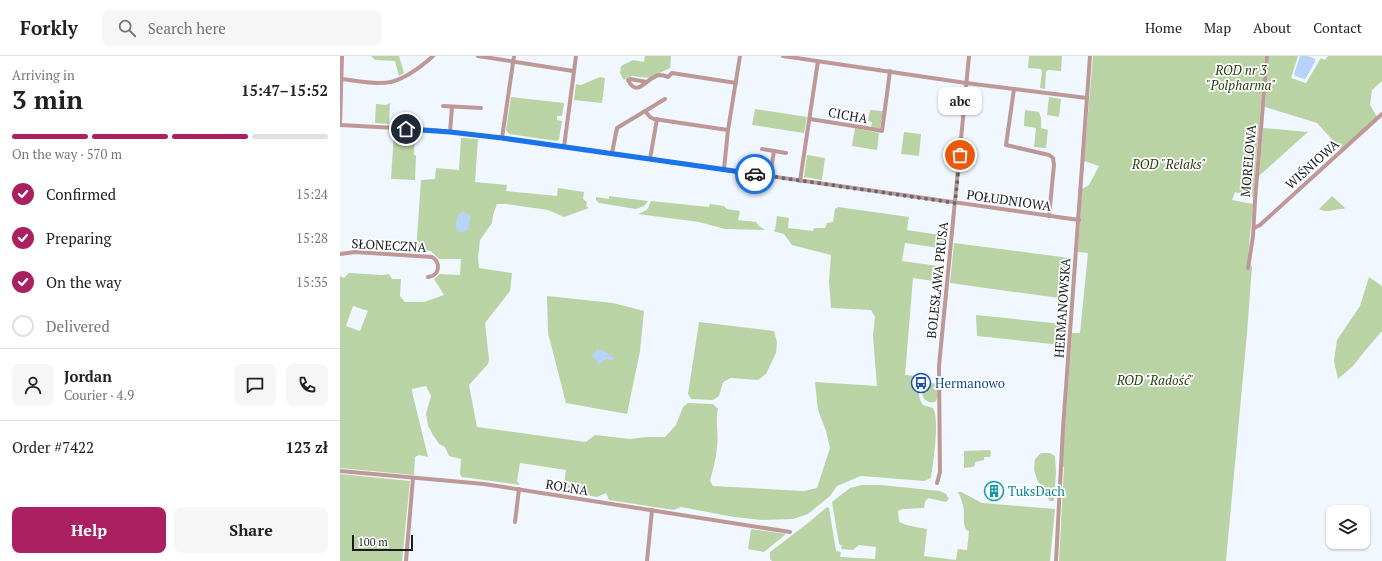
<!DOCTYPE html>
<meta charset="utf-8">
<style>
body{margin:0;font-family:"PT Serif",serif;background:#f6f6f6;color:#202124;height:100vh;display:flex;flex-direction:column;font-size:15px;white-space:nowrap}
*{box-sizing:border-box;margin:0}
p{font-size:13px;color:#757577}
.icon{flex:none;width:22px;height:22px;fill:none;stroke:currentColor;stroke-width:2;stroke-linecap:round;stroke-linejoin:round}
.map{position:relative;flex:1;overflow:hidden}
.drawer{display:flex;flex-direction:column;background:#fff;width:340px}
.drawer>*{flex:none}
.controls{position:absolute;left:986px;top:449px;display:grid;gap:8px}
.controls a{display:grid;place-items:center;width:44px;height:44px;border-radius:8px;background:#fff;box-shadow:0 1px 3px #0004;font-size:20px}
.scale{position:absolute;left:12px;bottom:10px;width:61px;box-sizing:border-box;padding-left:4px;border:2px solid #1a1d20;border-top:0;font-size:11px;line-height:14px;white-space:nowrap;color:#1a1d20;-webkit-text-stroke:3px #fff;paint-order:stroke}
.pin{position:absolute;display:grid;place-items:center;width:34px;height:34px;color:#fff;margin:-17px;border:2px solid #fff;border-radius:50%;box-shadow:0 1px 4px #0007}
.courier{position:absolute;display:grid;place-items:center;width:40px;height:40px;margin:-20px;border:3px solid #1a73e8;border-radius:50%;background:#fff;color:#222;box-shadow:0 1px 5px #0007}
.bubble{position:absolute;height:28px;border-radius:8px;background:#fff;box-shadow:0 1px 3px #0004;font-size:13px;font-weight:700;line-height:28px;text-align:center}
.overview em{font-style:normal;font-weight:700}
.overview div{display:flex;flex-direction:column-reverse}
.overview{display:flex;align-items:center;justify-content:space-between;height:68px;padding:0 12px}
h1{font-size:26px;font-weight:700;line-height:30px}
.bar{display:grid;grid-template-columns:repeat(4,1fr);gap:6px 4px;align-content:center;height:48px;padding:0 12px}
.bar i{height:5px;border-radius:3px;background:#e0e0e0}
.bar .on{background:#ab2060}
.bar p{grid-column:span 4}
.line{display:flex;align-items:center;gap:10px;padding:0 12px;border-top:1px solid #e0e0e0}
.line div{flex:1}
.round{display:grid;place-items:center;flex:none;width:42px;height:42px;border-radius:8px;background:#f6f6f6}
ol{padding:0 12px;list-style:none}
li{display:flex;align-items:center;gap:12px;height:44px}
li p{margin-inline-start:auto}
li .icon{padding:4px;border-radius:50%;background:#ab2060;color:#fff;stroke-width:4}
li:last-child{color:#757577}
li i{width:22px;height:22px;border:2px solid #e0e0e0;border-radius:50%}
.button{display:flex;gap:8px;margin-top:auto;padding:8px 12px}
.button a{flex:1;height:46px;border-radius:8px;background:#ab2060;color:#fff;font-size:16px;font-weight:700;line-height:46px;text-align:center}
.button a+a{background:#f6f6f6;color:#202124}
header{display:flex;align-items:center;gap:24px;box-sizing:border-box;height:56px;padding:0 20px;background:#fff;border-bottom:1px solid #e0e0e0}
header strong{font-size:19px}
nav{display:flex;gap:22px;margin-inline-start:auto;font-size:14px}
.search{width:280px;height:36px;background:#f6f6f6;display:flex;align-items:center;gap:10px;box-sizing:border-box;padding:0 14px;border-radius:8px;color:#757577;font-size:15px}
main{display:flex;flex:1;min-height:0}
.map>svg:first-child{display:block}
.green{fill:#b9d3a4;fill-rule:evenodd}
.water{fill:#b8d3f9}
.lines{fill:none;stroke-linecap:round;stroke-linejoin:round}
.minor{stroke:#be9896;stroke-width:4}
.done{stroke:#65696e;stroke-width:4;stroke-dasharray:0 7.2}
.route{stroke:#1a73e8;stroke-width:5}
.labels{text-anchor:middle;dominant-baseline:central;stroke-width:3.5;stroke-linejoin:round;paint-order:stroke}
.park-label{font-size:13px;font-style:italic;fill:#29400f;stroke:#fff}
.street-label{font-size:13px;fill:#1a1d20;stroke:#fff}
.transit-label{font-size:13px;fill:#164399;stroke:#fff;text-anchor:start}
.culture-label{font-size:13px;fill:#0d838f;stroke:#fff;text-anchor:start}
</style>
<header>
<strong>Forkly</strong>
<div class="search"><svg class="icon" aria-label="search" viewBox="0 0 24 24"><circle cx="10" cy="10" r="6"/><path d="M15 15l6 6"/></svg>Search here</div>
<nav><a>Home</a><a>Map</a><a>About</a><a>Contact</a></nav>
</header>
<main>
<section class="drawer">
<div class="overview"><div><h1>3 min</h1><p>Arriving in</p></div><em>15:47–15:52</em></div>
<div class="bar"><i class="on"></i><i class="on"></i><i class="on"></i><i></i><p>On the way · 570 m</p></div>
<ol>
<li><svg class="icon" aria-label="check" viewBox="0 0 24 24"><path d="M5 12l5 5 9-10"/></svg>Confirmed<p>15:24</p></li>
<li><svg class="icon" aria-label="check" viewBox="0 0 24 24"><path d="M5 12l5 5 9-10"/></svg>Preparing<p>15:28</p></li>
<li><svg class="icon" aria-label="check" viewBox="0 0 24 24"><path d="M5 12l5 5 9-10"/></svg>On the way<p>15:35</p></li>
<li><i></i>Delivered</li>
</ol>
<div class="line" style="height:72px"><a class="round"><svg class="icon" aria-label="person" viewBox="0 0 24 24"><circle cx="12" cy="8" r="4"/><path d="M4 21q1-7 8-7t8 7"/></svg></a><div><b>Jordan</b><p>Courier · 4.9</p></div><a class="round"><svg class="icon" aria-label="chat" viewBox="0 0 24 24"><path d="M4 5h16v11H9l-5 4z"/></svg></a><a class="round"><svg class="icon" aria-label="phone" viewBox="0 0 24 24"><path d="M5 4h4l2 5-3 2q2 4 5 5l2-3 5 2v4C11 20 4 13 5 4z"/></svg></a></div>
<div class="line" style="height:52px"><div>Order #7422</div><b>123 zł</b></div>
<div class="button"><a>Help</a><a>Share</a></div>
</section>
<div class="map">
<svg width="1042" height="505" viewBox="0 0 1042 505">
<rect width="100%" height="100%" fill="#f0f7fe"/>
<g class="green">
<polygon points="31,0 59,0 64,17 59,20 55,5 35,4"/>
<polygon points="305,0 331,0 330,12 309,22 291,20 284,24 280,17 281,10 293,4 304,6"/>
<polygon points="689,0 722,0 721,15 708,14 706,16 705,33 700,32 702,16 701,13 688,12"/>
<polygon points="753,0 925,0 913,141 895,136 892,144 913,148 907,210 912,210 907,277 886,505 719,505 724,411 722,411 732,277 740,277 748,197 738,196 742,133 749,129 759,110 744,105"/>
<polygon points="929,0 958,0 951,22 966,27 981,2 985,4 988,0 1042,0 1042,25 1032,34 1030,49 1037,61 1001,93 977,67 925,51"/>
<polygon points="260,21 265,22 262,47 234,44 236,28 241,29"/>
<polygon points="171,41 224,47 222,60 217,60 217,64 222,65 219,83 217,85 169,78 166,74"/>
<polygon points="709,41 721,43 719,61 707,59"/>
<polygon points="50,47 49,68 35,67 36,48 46,49"/>
<polygon points="415,53 467,61 464,77 412,69"/>
<polygon points="530,54 543,55 540,73 531,72 532,66 528,65"/>
<polygon points="685,54 699,56 701,62 701,72 708,74 706,92 694,91 696,72 684,70"/>
<polygon points="515,72 539,77 537,94 512,90"/>
<polygon points="923,72 968,76 919,120"/>
<polygon points="564,76 581,78 579,100 561,98"/>
<polygon points="54,77 75,78 74,98 76,100 75,124 51,123"/>
<path d="M121,82L138,83L135,126L167,129L166,135L217,140L218,132L244,136L243,143L247,146L246,150L249,152L224,161L208,154L166,148H157L153,159L152,167L140,184L138,201L139,212L172,217L170,235L145,267L149,303L148,308L129,329L137,371L246,386L255,379L290,383L307,381H325L336,369L343,351L348,347L373,348L378,353C375,365 379,378 377,391C376,402 373,414 370,425L373,430L464,435L477,432L490,392L486,375L478,354L475,326L537,330L533,280L535,261L531,254L491,252L489,225L491,199L452,189L444,178L433,175L435,174L437,160L449,162L448,172L473,175L474,172H485L487,167L493,166L495,153L498,151L569,161L567,174L607,180L606,193L565,187L562,205L605,211L604,222L594,220L593,225L573,222L565,319L578,320L587,323V325L583,324L579,327C580,337 577,340 583,349L593,352C600,363 593,408 591,422L584,425L521,420L497,430L490,440L468,458L453,463L422,464L394,461L341,451L334,454L269,444L266,437L257,441L223,435L226,414L180,407L177,425L180,429L122,421L120,418L121,403L109,400L105,391L99,388L93,379L88,370L86,358L91,340L86,330L72,333L73,340L88,401L79,399L75,401L74,419L0,412V220L4,222L9,217L42,219L49,218L52,223H61L60,240L65,246H84L104,239L94,223L100,218L120,219L121,203H99L91,195H76L81,124L95,123L96,112L119,114ZM13,250L28,255L20,275L6,270Z"/>
<polygon points="467,99 485,102 482,124 464,121"/>
<polygon points="269,140 308,145 304,150 296,153 259,147 256,144 256,141 269,143"/>
<path d="M992,140L1005,152L1004,153C995,152 988,158 979,153Z"/>
<polygon points="311,145 369,151 370,148 384,150 387,153 400,155 398,164 416,166 419,170 425,174 385,173 359,166 298,158 307,154"/>
<polygon points="614,187 729,202 726,243 610,227"/>
<polygon points="1029,221 1042,230 1042,275 1024,296 1013,310 998,323 994,305 997,284 1020,250"/>
<polygon points="207,240 273,247 304,255 300,295 287,358 226,347 208,277"/>
<polygon points="636,259 723,268 722,289 637,280"/>
<polygon points="359,266 434,275 437,286 436,297 426,318 418,324 391,322 383,326 379,340 373,344 351,343 348,338"/>
<path d="M592,327L597,328C597,332 599,341 596,345C591,350 571,340 592,327Z"/>
<polygon points="650,394 651,397 650,401 644,401 644,404 635,406 635,409 633,411 624,412 624,395"/>
<polygon points="701,397 710,397 715,400 716,417 714,445 710,445 706,440 706,434 698,426 694,414 695,403"/>
<polygon points="0,418 70,425 62,505 0,505"/>
<path d="M522,429H541L600,435L606,438L609,443L606,446L588,442L585,446L584,452L563,453L558,455L559,466C567,470 577,471 587,473L584,500L616,504L618,493L627,494L629,475L626,474C623,467 624,462 624,455C623,448 621,442 618,436H621L642,447L715,453L710,505H432L430,503V496L468,467L487,451L489,452L496,495L501,496L500,501L535,503L536,491L519,489L513,494L501,493L502,490L499,488L492,446L510,432Z"/>
<polygon points="411,473 446,478 424,496 408,493"/>
</g>
<g class="water">
<polygon points="960,0 968,0 975,3 975,6 966,22 964,23 955,20 954,18"/>
<polygon points="123,156 131,160 127,175 122,176 117,174 116,169 118,159"/>
<path d="M257,293C264,294 269,299 276,302L272,304L266,303L259,309L254,301L250,300L254,298Z"/>
</g>
<g class="lines">
<g class="minor">
<polyline points="138,0 233,15"/>
<polyline points="443,0 626,27 747,42"/>
<path d="M1,23C18,25 35,29 51,26C66,22 82,10 93,0"/>
<path d="M307,26L290,23L288,24C297,43 307,21 319,19C321,19 326,20 328,21L332,17L396,27"/>
<polyline points="674,33 666,89 709,99 713,102 714,109 709,160"/>
<polyline points="103,50 141,52"/>
<polyline points="305,55 310,61 314,63 388,74"/>
<polyline points="470,63 526,72 542,75 550,15"/>
<polyline points="0,69 94,74 162,82 739,164"/>
<polyline points="0,69 2,0"/>
<polyline points="110,76 112,51"/>
<polyline points="162,82 174,0"/>
<polyline points="224,91 236,0"/>
<polyline points="422,93 446,97"/>
<polyline points="272,97 277,72 325,43"/>
<polyline points="310,103 317,63"/>
<polyline points="384,113 388,74 400,0"/>
<polyline points="430,120 434,95"/>
<polyline points="460,125 478,5"/>
<polyline points="914,172 920,169 1042,58"/>
<path d="M0,198L15,196L92,201C101,206 100,220 88,221"/>
<polyline points="908,212 913,180 915,144 927,0"/>
<polyline points="0,415 144,428 450,476"/>
<polyline points="597,427 600,416 599,310 629,0"/>
<polyline points="175,466 179,433"/>
<polyline points="66,505 73,422"/>
<polyline points="307,505 312,454"/>
<polyline points="716,505 723,373 750,0"/>
</g>
</g>
<g class="lines">
<polyline class="done" points="415,118 615,147 620,99"/>
<polyline class="route" points="66,73 110,76 162,82 415,118"/>
</g>
<defs>
<symbol id="bus-ring" viewBox="-11 -11 22 22"><circle r="9.5" fill="#fff" stroke="#1a4fb4" stroke-width="1.5"/><path d="M-5-6H5V4H4V6H2V4H-2V6H-4V4H-5ZM-3.5-4V0h7V-4ZM-3.5 1.2v1.5H-2V1.2ZM2 1.2v1.5H3.5V1.2Z" fill="#1a4fb4"/></symbol>
<symbol id="building-ring" viewBox="-11 -11 22 22"><circle r="9.5" fill="#fff" stroke="#0f9aa8" stroke-width="1.5"/><path d="M-4-6H4V6H1V3H-1V6H-4ZM-2.5-4.3h1.7v1.8h-1.7ZM.8-4.3h1.7v1.8H.8ZM-2.5-1h1.7V.8h-1.7ZM.8-1h1.7V.8H.8Z" fill="#0f9aa8"/></symbol>
</defs>
<g fill-rule="evenodd">
<use href="#bus-ring" x="570" y="316" width="22" height="22"/>
<use href="#building-ring" x="643" y="424" width="22" height="22"/>
</g>
<g class="labels">
<g class="park-label">
<text x="901" y="14">ROD nr 3<tspan x="901" dy="15">"Polpharma"</tspan></text>
<text x="829" y="108">ROD "Relaks"</text>
<text x="815" y="324">ROD "Radość"</text>
</g>
<g class="street-label">
<text transform="translate(508 59) rotate(10)">CICHA</text>
<text transform="translate(908 105) rotate(-85)">MORELOWA</text>
<text transform="translate(972 108) rotate(-42)">WIŚNIOWA</text>
<text transform="translate(669 144) rotate(8)">POŁUDNIOWA</text>
<text transform="translate(49 189) rotate(3)">SŁONECZNA</text>
<text transform="translate(597 224) rotate(-84)">BOLESŁAWA PRUSA</text>
<text transform="translate(722 252) rotate(-86)">HERMANOWSKA</text>
<text transform="translate(227 431) rotate(9)">ROLNA</text>
</g>
<g class="transit-label">
<text x="595" y="327">Hermanowo</text>
</g>
<g class="culture-label">
<text x="668" y="435">TuksDach</text>
</g>
</g>
</svg>
<div class="controls">
<a><svg class="icon" aria-label="layers" viewBox="0 0 24 24"><path d="M12 4l9 5-9 5-9-5zM3 14l9 5 9-5"/></svg></a>
</div>
<div class="scale">100 m</div>
<div class="pin" style="left:620px;top:99px;background:#ea580c"><svg class="icon" aria-label="bag" viewBox="0 0 24 24"><path d="M5 8h14l-1 12H6zM9 8a3 3 0 0 1 6 0"/></svg></div>
<div class="pin" style="left:66px;top:73px;background:#1f2937"><svg class="icon" aria-label="home" viewBox="0 0 24 24"><path d="M3 11l9-7 9 7M6 9v11h12V9"/></svg></div>
<div class="courier" style="left:415px;top:118px"><svg class="icon" aria-label="car" viewBox="0 0 24 24"><path d="M5 17H2v-5l4-1 3-4h7l3 4 3 1v5h-3M9 17h6M6 11h13"/><circle cx="7" cy="17" r="2"/><circle cx="17" cy="17" r="2"/></svg></div>
<div class="bubble" style="left:598px;top:31px;width:44px">abc</div>
</div>
</main>
